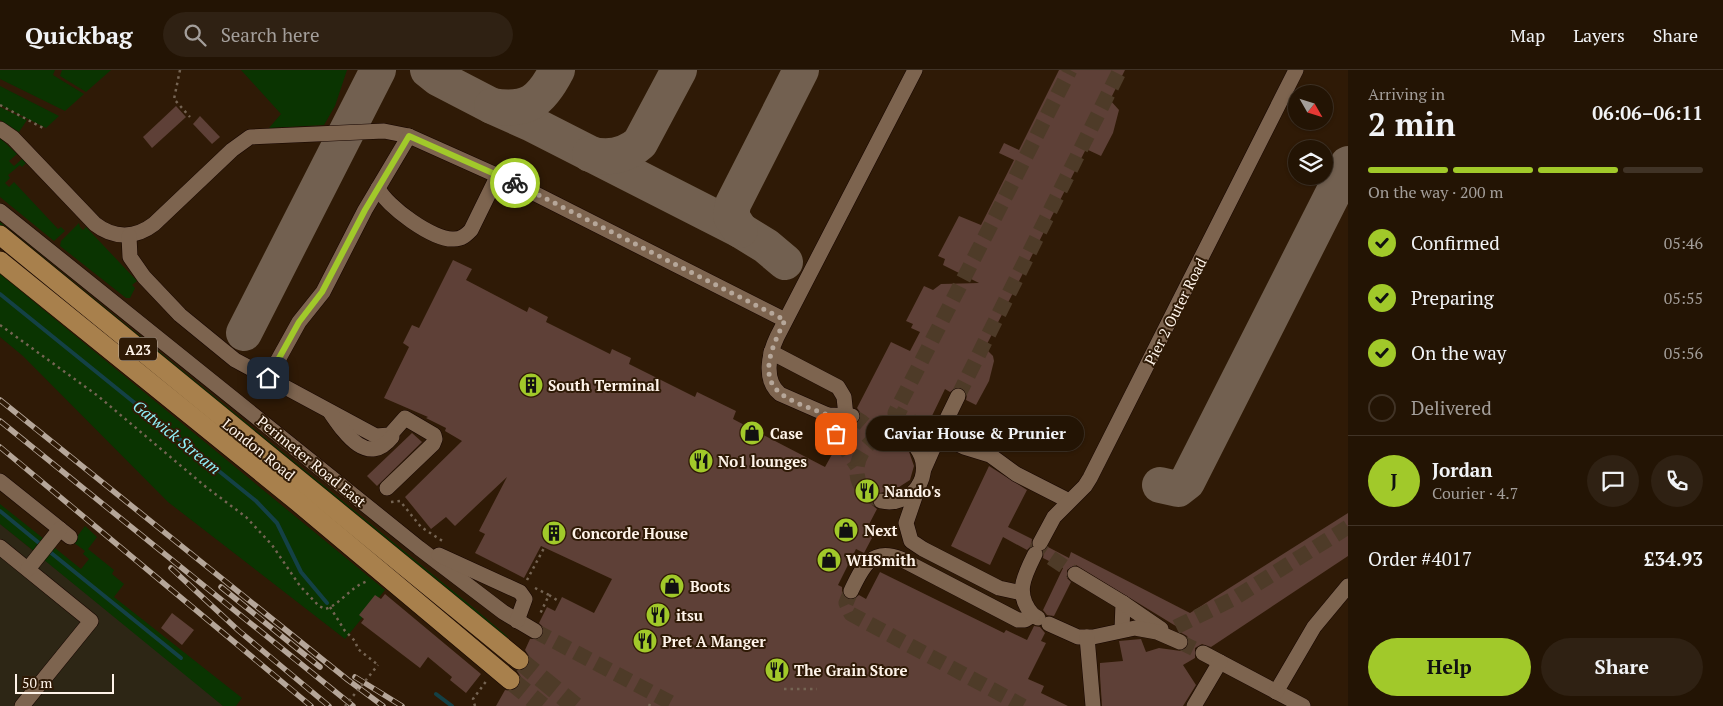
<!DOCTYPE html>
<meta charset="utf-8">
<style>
body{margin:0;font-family:"PT Serif",serif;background:#2f2113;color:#f1f3f6;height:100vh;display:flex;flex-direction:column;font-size:19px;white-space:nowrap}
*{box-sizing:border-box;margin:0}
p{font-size:16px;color:#a39e9a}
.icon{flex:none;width:28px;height:28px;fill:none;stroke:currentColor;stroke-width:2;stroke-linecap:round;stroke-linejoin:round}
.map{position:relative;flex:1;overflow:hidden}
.sheet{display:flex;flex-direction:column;background:#231404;width:375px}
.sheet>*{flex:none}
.needle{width:32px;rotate:129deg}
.controls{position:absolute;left:1288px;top:15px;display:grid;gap:10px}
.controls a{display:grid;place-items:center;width:45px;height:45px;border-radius:50%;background:#231404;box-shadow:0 1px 4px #0004,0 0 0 1px #403326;font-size:25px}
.scale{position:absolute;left:15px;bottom:12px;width:99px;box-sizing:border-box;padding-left:5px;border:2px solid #fef3e9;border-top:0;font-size:14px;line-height:18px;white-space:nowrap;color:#fef3e9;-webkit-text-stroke:4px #2f1a06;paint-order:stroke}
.pin{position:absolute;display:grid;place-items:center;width:42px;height:42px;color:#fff;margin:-21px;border-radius:10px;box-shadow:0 2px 8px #0006}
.courier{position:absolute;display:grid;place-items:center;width:50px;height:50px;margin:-25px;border:4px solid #a1c92a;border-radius:50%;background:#fff;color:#222;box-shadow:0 1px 6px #0007}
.bubble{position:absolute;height:35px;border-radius:18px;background:#231404;box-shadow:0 1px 4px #0004,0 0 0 1px #403326;font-size:16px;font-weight:700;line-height:35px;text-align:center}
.summary em{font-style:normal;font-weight:700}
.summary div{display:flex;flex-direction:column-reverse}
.summary{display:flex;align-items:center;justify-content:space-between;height:85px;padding:0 20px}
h1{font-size:32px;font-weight:700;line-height:38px}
.bar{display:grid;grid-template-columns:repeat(4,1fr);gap:8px 5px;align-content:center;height:60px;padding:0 20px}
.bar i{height:6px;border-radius:4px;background:#403326}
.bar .selected{background:#a1c92a}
.bar p{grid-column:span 4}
.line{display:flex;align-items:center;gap:12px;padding:0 20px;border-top:1px solid #403326}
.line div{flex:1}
.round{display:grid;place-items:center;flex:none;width:52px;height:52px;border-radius:26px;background:#2f2113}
ol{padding:0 20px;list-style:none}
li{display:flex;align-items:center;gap:15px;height:55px}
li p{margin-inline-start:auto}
li .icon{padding:5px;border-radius:50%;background:#a1c92a;color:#111;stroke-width:4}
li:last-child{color:#a39e9a}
li i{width:28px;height:28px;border:2px solid #403326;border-radius:50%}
.primary-button{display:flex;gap:10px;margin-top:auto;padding:10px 20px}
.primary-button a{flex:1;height:58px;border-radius:30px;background:#a1c92a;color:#111;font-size:20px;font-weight:700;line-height:58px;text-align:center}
.primary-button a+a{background:#2f2113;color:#f1f3f6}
header{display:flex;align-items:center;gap:30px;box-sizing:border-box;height:70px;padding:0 25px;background:#231404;border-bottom:1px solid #403326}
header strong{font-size:24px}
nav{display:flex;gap:28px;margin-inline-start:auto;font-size:18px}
.search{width:350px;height:45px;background:#2f2113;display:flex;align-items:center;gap:12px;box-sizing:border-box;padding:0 18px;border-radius:28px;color:#a39e9a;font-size:19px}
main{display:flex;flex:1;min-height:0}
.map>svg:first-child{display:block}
.commercial{fill:#2d2615}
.green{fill:#0a3401}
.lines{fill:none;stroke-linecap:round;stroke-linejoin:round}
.stream{stroke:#144146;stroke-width:4}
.taxiway{stroke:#726050;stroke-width:36}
.building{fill:#5e4037}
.minor-tunnel{stroke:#4e3b28;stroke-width:15;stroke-dasharray:15 8;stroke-linecap:butt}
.major-tunnel{stroke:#4e3b28;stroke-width:19;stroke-dasharray:19 9;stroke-linecap:butt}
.minor-casing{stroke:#160500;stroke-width:16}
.major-casing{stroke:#160500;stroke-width:20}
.path{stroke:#756453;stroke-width:2.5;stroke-dasharray:2.5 4;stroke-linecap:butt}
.minor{stroke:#7d644f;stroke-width:15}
.major{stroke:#a8804c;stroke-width:19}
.rail-casing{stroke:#b5a699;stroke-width:5.5}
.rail{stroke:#2f1a06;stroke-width:4;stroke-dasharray:11;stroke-linecap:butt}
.path-bridge{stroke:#756453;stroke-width:2.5;stroke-dasharray:2.5 4;stroke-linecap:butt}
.done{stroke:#b6a79a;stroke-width:5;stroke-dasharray:0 9}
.route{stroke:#a1c92a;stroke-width:6}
.labels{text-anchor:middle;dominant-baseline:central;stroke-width:4;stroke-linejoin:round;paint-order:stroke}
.shield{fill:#2f1a06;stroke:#c0b2a5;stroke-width:1}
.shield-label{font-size:14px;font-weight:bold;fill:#fef3e9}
.street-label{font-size:15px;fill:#fef3e9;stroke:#2f1a06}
.poi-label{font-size:15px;font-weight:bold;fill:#fef3e9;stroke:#2f1a06;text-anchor:start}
.water-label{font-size:16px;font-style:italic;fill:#91f1fa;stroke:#2f1a06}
</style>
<header>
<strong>Quickbag</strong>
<div class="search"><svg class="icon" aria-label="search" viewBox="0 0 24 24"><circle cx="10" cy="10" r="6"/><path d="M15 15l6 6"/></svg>Search here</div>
<nav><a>Map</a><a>Layers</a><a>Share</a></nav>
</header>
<main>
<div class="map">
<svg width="1348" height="636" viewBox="0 0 1348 636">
<rect width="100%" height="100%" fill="#2f1a06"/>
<polygon class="commercial" points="0,454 200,616 223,636 0,636"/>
<g class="green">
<polygon points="0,0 55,0 53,5 84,24 65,41 0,9"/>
<polygon points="62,0 111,0 86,22 60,6"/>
<polygon points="241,0 347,0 335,36 324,55 269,58 281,44"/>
<polygon points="0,16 59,46 46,58 0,35"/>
<polygon points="0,37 27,50 19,62 0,50"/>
<polygon points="0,68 17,84 9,91 14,96 22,89 26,93 22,97 20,95 8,105 10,108 5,113 9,117 14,112 58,159 61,157 65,161 54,171 0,127"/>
<polygon points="0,152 475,539 508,567 504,568 0,160"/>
<polygon points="79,153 80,157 83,160 86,157 137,211 132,215 135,218 130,228 126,228 60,176 61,171"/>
<polygon points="0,204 385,520 345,569 168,432 23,286 0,267"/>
<polygon points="0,434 44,469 35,482 0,454"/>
<polygon points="85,456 97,467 88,479 114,500 112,504 124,514 114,527 242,628 236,636 223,636 43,489 52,478 55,478 81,499 89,489 83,484 85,481 73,472"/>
</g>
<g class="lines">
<g class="stream">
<polyline points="0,224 256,431 277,453 301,502 327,533"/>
<polyline points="0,441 39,473"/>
<polyline points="50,482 181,588"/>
<polyline points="436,624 452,636"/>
</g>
<g class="taxiway">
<polyline points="428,0 438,8 492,36 530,53 740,160 766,176 785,192"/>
<path d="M492,36C528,42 541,31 557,0"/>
<path d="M590,84C608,89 625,86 640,73L679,0"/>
<polyline points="740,160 731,146 733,134 801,0"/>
<polyline points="244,263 378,0"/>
<polyline points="1160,415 1178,419 1187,412 1348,94"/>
</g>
</g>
<g class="building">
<polygon points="1059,0 1125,0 1110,30 1119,40 1113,63 1101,86 1086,79 985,278 993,286 994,291 989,311 976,335 966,330 967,325 963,318 957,317 950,322 945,319 930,350 924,349 917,353 916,359 921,367 920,369 911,369 907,376 914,396 910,410 899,417 874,425 872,435 877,439 865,462 873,466 864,483 856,479 838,515 842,517 842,522 847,529 852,530 859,525 866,529 880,502 1004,563 1006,560 1027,570 1034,556 1040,557 1045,563 1041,571 1046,573 1028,609 1044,616 1041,623 1068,636 496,636 505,620 513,621 519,617 521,607 517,601 523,600 530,592 529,586 525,580 530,569 539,569 543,565 543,557 539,553 547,537 555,541 562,527 594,543 612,509 541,476 524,508 475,483 485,464 479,461 507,407 455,456 446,447 431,459 405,427 462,371 445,361 446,358 426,348 428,347 384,328 409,277 403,273 412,255 419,258 453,190 472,199 466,210 527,242 529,237 548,247 546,252 610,284 612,279 631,288 629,294 695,327 697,322 736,341 733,349 825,397 835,379 841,380 848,376 849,370 845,361 847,355 856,354 860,351 860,342 857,338 891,272 910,281 920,262 911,258 913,254 906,251 924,216 933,220 941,214 979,213 943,195 945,189 938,186 959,146 981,155 1014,90 999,83 1004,73 1019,80"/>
<polygon points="176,36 186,47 152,78 143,67"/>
<polygon points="200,46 220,67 212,74 193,54"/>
<polygon points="412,363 422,372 377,416 367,406"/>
<polygon points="989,396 1027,420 1008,457 1032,469 1031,476 1027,480 1003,467 990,495 951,476"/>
<polygon points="1348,443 1348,486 1211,577 1202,574 1195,578 1195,588 1183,595 1196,615 1183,636 1102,636 1100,606 1100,593 1123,591 1119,571 1141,569 1146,582 1159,578 1181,581 1185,580 1189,570 1187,566 1178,561 1179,558 1076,495 1067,500 1067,508 1071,512 1054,546 1047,545 1043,540 1063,498 1043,488 1044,481 1048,477 1069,488 1071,482 1190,543"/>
<polygon points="385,524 481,604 466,623 450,610 452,607 428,587 420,598 361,553 364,549 359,545 375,525 381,529"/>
<polygon points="172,543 194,560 182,575 161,558"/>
</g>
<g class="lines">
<g class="minor-tunnel">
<polyline points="958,326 1120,0"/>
<polyline points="852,346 862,352 879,367"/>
<polyline points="925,358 895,343 1070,0"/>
<polyline points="840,371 857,396"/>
<path d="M881,431C826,411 877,335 916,377"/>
<polyline points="1040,473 1037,478 1075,504"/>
<polyline points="851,521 846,533 851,544 1023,636"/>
<polyline points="1176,557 1233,529 1348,457"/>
<polyline points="535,561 677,636"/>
<polyline points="1180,572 1203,583"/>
</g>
<g class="major-tunnel">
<polyline points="519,590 575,636"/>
<polyline points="510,610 542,636"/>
</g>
<defs>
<g id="minor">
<path d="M0,59L13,68L95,154C114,169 136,168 154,154L232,80L250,67L384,61L409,66"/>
<path d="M378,118C386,136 434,171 454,169C462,169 466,165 471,160L498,105"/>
<polyline points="0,141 419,478 503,542 535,561"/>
<polyline points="129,166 130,187 144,207 180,245 235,290 376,366 390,365 405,348 434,365 435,369 433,374 387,418"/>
<polyline points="771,282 838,317 844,327 846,346"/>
<polyline points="268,308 299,252 323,222 365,140 409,66 514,113 785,250"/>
<path d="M330,342C344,362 367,398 392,367"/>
<polyline points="828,345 830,355 840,371"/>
<path d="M852,346L828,345L780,324C763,310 769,284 777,267L915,0"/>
<polyline points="925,358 939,365 958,326"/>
<polyline points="924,399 939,365 964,377 990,385 1016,404 1069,431"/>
<polyline points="0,411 70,467"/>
<polyline points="919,415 906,453 911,471 923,479 999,518 1022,523"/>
<path d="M881,431C913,438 936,403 916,377"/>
<polyline points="1040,473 1054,447 1085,416 1090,408 1296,0"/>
<polyline points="0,477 91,551 22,636"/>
<polyline points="439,485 520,522 525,529 517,551"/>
<polyline points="28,499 60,459"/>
<polyline points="1075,504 1123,533 1122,560"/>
<path d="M851,521C862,498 871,477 901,489L1018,550H1025L1033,545L1038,548"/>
<polyline points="1123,533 1161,559"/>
<path d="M1033,545C1014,524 1024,506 1035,484"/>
<polyline points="1049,554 1078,567 1093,567 1135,558 1157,562 1180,572"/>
<polyline points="1087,567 1093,636"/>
<polyline points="1203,583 1303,636"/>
<polyline points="1276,622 1314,557 1348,516"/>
<polyline points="1194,636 1220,592"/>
</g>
<g id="major">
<polyline points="0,165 519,590"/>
<polyline points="0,191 293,428 510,610"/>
</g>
</defs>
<use href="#minor" class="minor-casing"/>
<use href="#major" class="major-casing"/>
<g class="path">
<polyline points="180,0 174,29 190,47"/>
<polyline points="0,35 45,59"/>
<path d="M0,255L98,326L206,417L246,447L272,475L300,516L319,536L325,539C340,535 351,516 368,511"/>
<polyline points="391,432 400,431 421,457 444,472"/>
<polyline points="527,510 544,478"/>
<polyline points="535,518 549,525 539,546"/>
<polyline points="549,525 560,532"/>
<polyline points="330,537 345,561 355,571 358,579 378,595"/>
<polyline points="784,619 817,619"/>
<polyline points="475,636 473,629 487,610"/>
<polyline points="649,636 650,634"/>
</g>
<use href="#minor" class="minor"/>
<use href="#major" class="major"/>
<defs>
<g id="rail">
<polyline points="0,330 348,610 383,636"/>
<polyline points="0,351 353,636"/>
<polyline points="0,377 311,636"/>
<polyline points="171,498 239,561 329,636"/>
<polyline points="221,517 320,597"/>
<polyline points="355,607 402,636"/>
</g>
</defs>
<use href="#rail" class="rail-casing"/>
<use href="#rail" class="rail"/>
<polyline class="path-bridge" points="345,636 378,595"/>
</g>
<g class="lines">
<path class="done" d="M515,113L785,250C776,269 757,304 779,322C792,333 813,339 828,345L836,364"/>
<polyline class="route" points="268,308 299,252 322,222 365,140 409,66 515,113"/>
</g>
<defs>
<symbol id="building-disc" viewBox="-11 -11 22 22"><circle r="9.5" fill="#a1c92a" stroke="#2f1a06"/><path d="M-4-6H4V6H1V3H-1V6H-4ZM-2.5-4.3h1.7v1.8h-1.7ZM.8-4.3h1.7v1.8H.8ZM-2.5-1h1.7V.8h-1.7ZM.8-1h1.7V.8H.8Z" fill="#111"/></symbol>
<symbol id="shop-disc" viewBox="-11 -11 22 22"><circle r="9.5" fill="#a1c92a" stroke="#2f1a06"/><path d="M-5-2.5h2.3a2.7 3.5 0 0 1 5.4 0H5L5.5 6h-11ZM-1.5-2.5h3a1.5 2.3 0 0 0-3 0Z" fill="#111"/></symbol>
<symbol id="restaurant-disc" viewBox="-11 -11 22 22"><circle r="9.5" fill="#a1c92a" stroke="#2f1a06"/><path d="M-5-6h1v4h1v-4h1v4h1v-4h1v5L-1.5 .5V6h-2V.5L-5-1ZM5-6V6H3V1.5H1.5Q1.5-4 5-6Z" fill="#111"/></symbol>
</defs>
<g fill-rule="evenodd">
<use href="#building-disc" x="517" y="301" width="28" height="28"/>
<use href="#shop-disc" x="738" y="349" width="28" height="28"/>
<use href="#restaurant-disc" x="687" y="377" width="28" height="28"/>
<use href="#restaurant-disc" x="853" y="407" width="28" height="28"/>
<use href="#shop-disc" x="832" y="446" width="28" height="28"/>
<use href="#building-disc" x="540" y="449" width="28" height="28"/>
<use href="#shop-disc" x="815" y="476" width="28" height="28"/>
<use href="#shop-disc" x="658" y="502" width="28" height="28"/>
<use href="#restaurant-disc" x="644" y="531" width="28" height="28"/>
<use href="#restaurant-disc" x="631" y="557" width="28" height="28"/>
<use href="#restaurant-disc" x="763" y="586" width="28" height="28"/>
</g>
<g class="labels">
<rect class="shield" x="119" y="267.5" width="38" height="23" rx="4"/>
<g class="shield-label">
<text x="138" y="279">A23</text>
</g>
<g class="street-label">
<text transform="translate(1175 241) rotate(-63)">Pier 2 Outer Road</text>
<text transform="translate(259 379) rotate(39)">London Road</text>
<text transform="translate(312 391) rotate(39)">Perimeter Road East</text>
</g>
<g class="poi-label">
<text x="548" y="315">South Terminal</text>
<text x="770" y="363">Case</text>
<text x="718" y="391">No1 lounges</text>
<text x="884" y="421">Nando's</text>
<text x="864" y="460">Next</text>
<text x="572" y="463">Concorde House</text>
<text x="846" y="490">WHSmith</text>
<text x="690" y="516">Boots</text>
<text x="676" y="545">itsu</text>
<text x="662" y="571">Pret A Manger</text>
<text x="794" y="600">The Grain Store</text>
</g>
<g class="water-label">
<text transform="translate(177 367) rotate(39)">Gatwick Stream</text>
</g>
</g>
</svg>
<div class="controls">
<a><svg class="needle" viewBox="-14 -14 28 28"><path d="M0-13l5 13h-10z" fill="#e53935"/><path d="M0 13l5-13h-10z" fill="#a39e9a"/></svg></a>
<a><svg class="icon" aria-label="layers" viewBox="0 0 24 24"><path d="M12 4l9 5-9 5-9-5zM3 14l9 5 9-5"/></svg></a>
</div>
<div class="scale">50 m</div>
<div class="pin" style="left:836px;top:364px;background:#ea580c"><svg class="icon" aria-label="bag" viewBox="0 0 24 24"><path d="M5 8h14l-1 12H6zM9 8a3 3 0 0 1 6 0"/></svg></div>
<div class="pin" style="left:268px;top:308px;background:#1f2937"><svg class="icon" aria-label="home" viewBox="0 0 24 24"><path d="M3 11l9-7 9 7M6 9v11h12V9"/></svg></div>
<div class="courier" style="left:515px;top:113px"><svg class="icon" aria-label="bike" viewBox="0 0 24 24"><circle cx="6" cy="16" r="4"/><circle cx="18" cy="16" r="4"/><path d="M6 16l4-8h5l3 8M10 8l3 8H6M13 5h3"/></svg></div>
<div class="bubble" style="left:866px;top:346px;width:218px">Caviar House &amp; Prunier</div>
</div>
<section class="sheet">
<div class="summary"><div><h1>2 min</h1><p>Arriving in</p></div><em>06:06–06:11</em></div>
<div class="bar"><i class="selected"></i><i class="selected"></i><i class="selected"></i><i></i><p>On the way · 200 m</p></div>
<ol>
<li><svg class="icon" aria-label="check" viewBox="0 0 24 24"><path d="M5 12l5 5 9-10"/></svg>Confirmed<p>05:46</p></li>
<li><svg class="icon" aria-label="check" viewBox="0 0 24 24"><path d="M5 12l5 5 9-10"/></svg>Preparing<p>05:55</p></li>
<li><svg class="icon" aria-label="check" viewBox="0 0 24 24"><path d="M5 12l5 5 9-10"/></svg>On the way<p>05:56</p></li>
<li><i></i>Delivered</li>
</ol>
<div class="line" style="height:90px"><b class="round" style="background:#a1c92a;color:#111">J</b><div><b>Jordan</b><p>Courier · 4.7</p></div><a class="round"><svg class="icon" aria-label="chat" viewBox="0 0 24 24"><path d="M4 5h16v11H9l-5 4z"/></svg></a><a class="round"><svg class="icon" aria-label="phone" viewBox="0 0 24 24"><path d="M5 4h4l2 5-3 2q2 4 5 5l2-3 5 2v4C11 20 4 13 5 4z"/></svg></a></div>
<div class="line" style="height:65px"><div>Order #4017</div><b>£34.93</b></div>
<div class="primary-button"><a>Help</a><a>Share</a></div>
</section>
</main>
